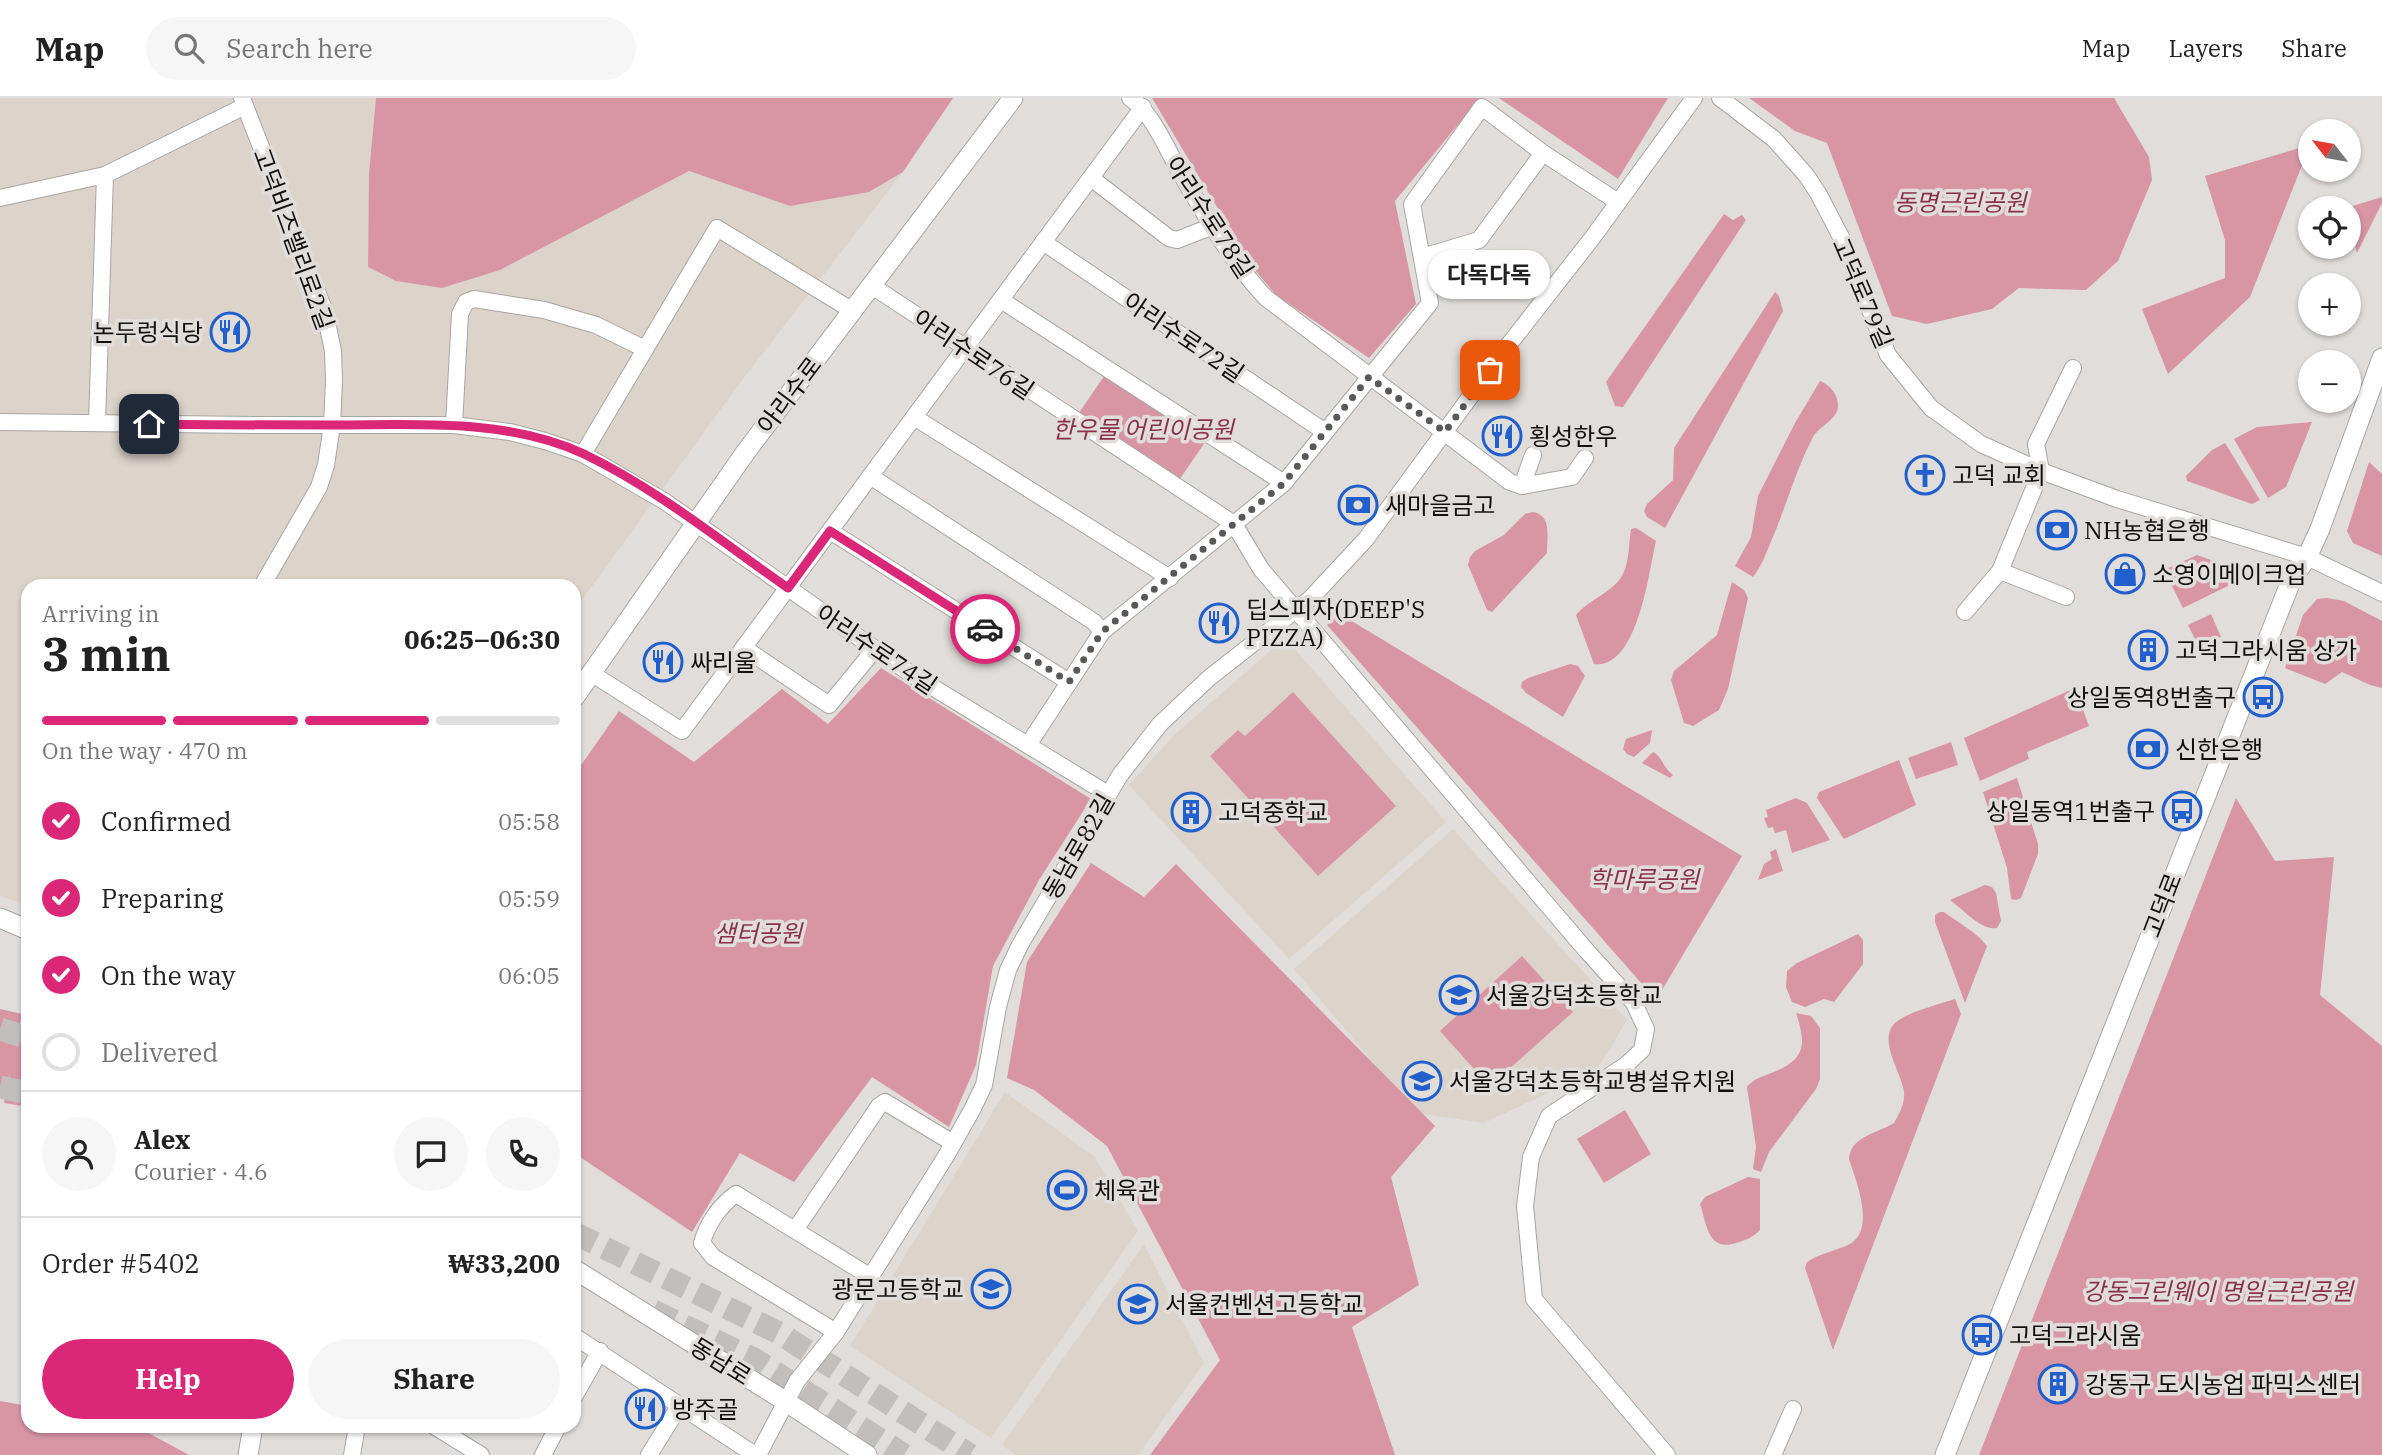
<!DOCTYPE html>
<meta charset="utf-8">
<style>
body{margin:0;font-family:"IBM Plex Serif","Noto Sans KR",serif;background:#f6f6f6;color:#222;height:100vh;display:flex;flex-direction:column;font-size:26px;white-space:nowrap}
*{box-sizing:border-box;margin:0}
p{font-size:23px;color:#767676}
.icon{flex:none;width:38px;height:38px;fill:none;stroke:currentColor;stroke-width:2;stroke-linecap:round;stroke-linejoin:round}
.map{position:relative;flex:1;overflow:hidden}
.side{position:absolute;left:21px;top:481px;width:560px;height:854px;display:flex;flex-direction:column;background:#fff;border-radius:21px;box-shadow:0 2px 5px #0004}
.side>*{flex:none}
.needle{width:46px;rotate:301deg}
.controls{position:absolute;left:2298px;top:21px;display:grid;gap:14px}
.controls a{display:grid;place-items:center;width:63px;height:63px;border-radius:50%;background:#fff;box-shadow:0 2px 5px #0004;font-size:35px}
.pin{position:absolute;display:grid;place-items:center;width:60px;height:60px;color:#fff;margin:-30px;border-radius:14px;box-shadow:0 4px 10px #0006}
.courier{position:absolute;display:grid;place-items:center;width:70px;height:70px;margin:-35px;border:5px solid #db2777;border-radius:50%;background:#fff;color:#222;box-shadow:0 2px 9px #0007}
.bubble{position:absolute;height:49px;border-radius:24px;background:#fff;box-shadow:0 2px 5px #0004;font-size:23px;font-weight:700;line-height:49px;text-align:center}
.head em{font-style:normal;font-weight:700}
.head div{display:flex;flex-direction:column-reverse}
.head{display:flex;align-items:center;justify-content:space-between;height:119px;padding:0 21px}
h1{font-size:46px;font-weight:700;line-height:52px}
.bar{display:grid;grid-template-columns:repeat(4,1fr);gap:10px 7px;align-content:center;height:84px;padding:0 21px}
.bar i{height:9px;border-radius:5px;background:#e0e0e0}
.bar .on{background:#db2777}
.bar p{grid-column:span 4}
.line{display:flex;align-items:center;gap:18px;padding:0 21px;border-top:2px solid #e0e0e0}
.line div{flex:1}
.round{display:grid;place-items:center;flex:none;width:74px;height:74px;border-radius:37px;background:#f6f6f6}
ol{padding:0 21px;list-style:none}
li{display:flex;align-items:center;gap:21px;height:77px}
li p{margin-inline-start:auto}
li .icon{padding:7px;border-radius:50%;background:#db2777;color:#fff;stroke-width:4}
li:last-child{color:#767676}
li i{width:38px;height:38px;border:4px solid #e0e0e0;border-radius:50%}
.primary-button{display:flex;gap:14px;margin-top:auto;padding:14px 21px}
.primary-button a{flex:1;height:80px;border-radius:42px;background:#db2777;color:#fff;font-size:28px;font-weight:700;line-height:80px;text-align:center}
.primary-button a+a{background:#f6f6f6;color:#222}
header{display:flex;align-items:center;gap:42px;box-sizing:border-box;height:98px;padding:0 35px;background:#fff;border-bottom:2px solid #e0e0e0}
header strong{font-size:33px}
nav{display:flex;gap:38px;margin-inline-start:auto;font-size:24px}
.search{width:490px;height:63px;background:#f6f6f6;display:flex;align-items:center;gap:18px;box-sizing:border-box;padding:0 24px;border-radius:38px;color:#767676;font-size:26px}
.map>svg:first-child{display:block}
.built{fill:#dcd4ca}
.green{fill:#d896a5}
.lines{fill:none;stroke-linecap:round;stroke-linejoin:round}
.highway-tunnel{stroke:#c2bebc;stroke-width:23;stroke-dasharray:23 11;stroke-linecap:butt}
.minor-casing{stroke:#a8a5a1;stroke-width:18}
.major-casing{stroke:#a8a5a1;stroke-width:21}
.minor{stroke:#fff;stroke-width:16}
.major{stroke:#fff;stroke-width:19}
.done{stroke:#5a5856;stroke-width:7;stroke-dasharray:0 12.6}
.route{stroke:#db2777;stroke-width:9}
.labels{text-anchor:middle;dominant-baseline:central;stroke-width:7;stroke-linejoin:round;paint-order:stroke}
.park-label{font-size:24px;font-style:italic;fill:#8a2f4c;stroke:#e1ddda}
.street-label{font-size:24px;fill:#11100f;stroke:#e1ddda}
.poi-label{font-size:24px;fill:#11100f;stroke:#e1ddda;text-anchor:start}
</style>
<header>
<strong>Map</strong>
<div class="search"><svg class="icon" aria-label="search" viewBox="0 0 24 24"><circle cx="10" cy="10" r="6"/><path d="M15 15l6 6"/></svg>Search here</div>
<nav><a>Map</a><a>Layers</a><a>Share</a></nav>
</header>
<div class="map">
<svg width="2382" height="1357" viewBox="0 0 2382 1357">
<rect width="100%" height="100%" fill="#e1ddda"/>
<g class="built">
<polygon points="0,0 376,0 369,75 368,169 500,172 689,73 790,108 869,94 903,74 740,285 574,513 574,488 28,488 28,807 0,798"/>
<polygon points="1285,540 1446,724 1289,861 1129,687 1174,637"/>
<polygon points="1453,731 1627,922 1597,972 1484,1025 1423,1016 1410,1008 1294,871"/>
<polygon points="1005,994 1095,1059 1138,1133 991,1340 850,1248"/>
<polygon points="1144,1146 1204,1265 1138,1357 1016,1357 1002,1347"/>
</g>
<g class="green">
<polygon points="376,0 953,0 903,74 869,94 790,108 689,73 500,172 442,190 396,183 368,169 369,75"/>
<polygon points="1152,0 1480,0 1395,103 1416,206 1369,260 1276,197 1254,171"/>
<polygon points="1499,0 1668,0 1618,81"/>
<polygon points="1749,0 2114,0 2149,59 2152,82 2118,163 2086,192 2019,190 1992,211 1927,226 1892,218 1827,45 1795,33"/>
<polygon points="2310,47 2250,199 2168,276 2142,211 2225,180 2225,142 2205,78"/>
<polygon points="2382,99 2382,105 2357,155 2349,123 2348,110 2346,110"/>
<polygon points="1724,116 1733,122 1742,117 1746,122 1623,309 1615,308 1606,284"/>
<polygon points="1775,194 1779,198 1783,213 1665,430 1647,419 1644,413 1647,406 1673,382 1674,350"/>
<polygon points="1109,271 1210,337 1175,388 1074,322"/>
<path d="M1820,283C1830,287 1838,296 1838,308C1837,323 1818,328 1812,341C1795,374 1785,412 1770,446C1765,458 1761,469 1753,479L1735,468L1751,439L1758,398L1795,325Z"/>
<polygon points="2312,324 2286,389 2268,400 2234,341 2257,329"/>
<polygon points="2225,345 2260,402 2252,406 2187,383 2186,378 2212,352"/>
<polygon points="2369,364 2382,376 2382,458 2353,445 2347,433"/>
<path d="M1533,414C1552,417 1547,439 1547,455L1492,514L1487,512L1468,467L1470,459L1475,453L1504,437L1525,416Z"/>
<path d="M1636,430L1656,443C1649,472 1638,572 1594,566L1576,517C1589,501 1613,495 1623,476C1629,464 1629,444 1631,431Z"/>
<polygon points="2197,457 2225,467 2234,485 2183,510 2164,472"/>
<polygon points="1732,484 1744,492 1748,500 1728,591 1719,612 1693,628 1684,625 1671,582 1674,573 1717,537"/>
<polygon points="2327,500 2344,503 2382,523 2382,590 2370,587 2342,574 2325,586 2285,570 2303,517 2317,501"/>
<polygon points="1340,516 1742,758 1656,902 1327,527"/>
<polygon points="2211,516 2221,539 2199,549 2188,527"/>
<polygon points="1570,566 1578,568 1585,578 1563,619 1526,595 1521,589 1522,584 1528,580"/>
<polygon points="881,570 1091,701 1039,782 993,868 976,967 949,1029 872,979 794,1084 740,1055 692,1134 574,1055 574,677 619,613 694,664 782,591 828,626"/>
<polygon points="2075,590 2089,628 2027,654 2029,661 1980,683 1964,640"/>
<polygon points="1293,594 1396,708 1318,778 1210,658 1238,632 1245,638"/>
<polygon points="1652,632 1650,645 1634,659 1627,656 1623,651 1626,641"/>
<polygon points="1951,644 1958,667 1916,681 1908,660"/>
<path d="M1653,654C1662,658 1663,670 1673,677L1670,680L1642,665Z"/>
<polygon points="1899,662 1916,707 1844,741 1817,700 1819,694"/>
<polygon points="2017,680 2038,746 2038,756 2021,800 2016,802 2011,801 2007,770 1983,694"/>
<polygon points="1796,700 1807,705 1830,742 1792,755 1786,732 1775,735 1773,729 1768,730 1764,720 1768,719 1766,712"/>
<polygon points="2236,700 2275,763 2334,759 2320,897 2382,948 2382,1357 1979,1357"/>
<polygon points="1776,751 1783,773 1758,782 1764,766 1772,761 1770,754"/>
<polygon points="1091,765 1144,799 1176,766 1435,1028 1391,1079 1419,1187 1352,1229 1395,1357 1150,1357 1220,1262 1107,1048 1034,992 1007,980 1027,864"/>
<path d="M1985,787L1992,789L1996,795L2001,823L1997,830C1981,833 1963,811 1950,802Z"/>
<path d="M1940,814H1944C1959,825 1976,834 1987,848L1965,905L1935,824V817Z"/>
<polygon points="1858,836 1863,842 1863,866 1834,904 1824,901 1805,909 1792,904 1786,889 1787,873 1797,865"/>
<polygon points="1522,858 1573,914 1499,980 1491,983 1484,982 1440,933"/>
<path d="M1955,901L1961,916L1833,1252L1805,1170L1807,1164C1819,1156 1834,1153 1848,1147C1877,1133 1856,1083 1849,1061C1850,1038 1879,1035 1894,1025C1900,1015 1905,1005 1904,994C1902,976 1878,943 1894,926C1904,915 1940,906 1955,901Z"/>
<polygon points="0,911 22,916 19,931 28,933 28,1009 4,1005 11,971 4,1000 0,1000"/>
<path d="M1796,915L1811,918L1820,930V981L1816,991L1769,1054L1761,1074L1753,1071L1756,1049L1747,989C1753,981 1762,979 1771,975C1805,962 1807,948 1796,915Z"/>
<polygon points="1625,1012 1651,1056 1604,1085 1577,1041"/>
<path d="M1748,1079L1760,1081V1132C1752,1140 1746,1142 1736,1145C1708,1154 1707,1127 1700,1106L1705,1099Z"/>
<polygon points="0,1303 28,1308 28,1328 128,1328 141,1331 189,1357 0,1357"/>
</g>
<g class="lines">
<g class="highway-tunnel">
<polyline points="0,931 28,940"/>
<polyline points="0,989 28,995"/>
<polyline points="574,1135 779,1235 970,1357"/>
<polyline points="653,1213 754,1261 904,1357"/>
</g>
<defs>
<g id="minor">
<polyline points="242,0 325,214 333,253 334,283 332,327 326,367 319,389 262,488"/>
<path d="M1130,0C1154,17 1166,50 1181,76C1206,119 1232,164 1266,200L1510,384L1522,388L1572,379L1585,360"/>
<polyline points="1720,0 1774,41 1806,77 1818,95 1841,139 1888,257 1931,310 1981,346 2041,373 2117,401 2307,459 2382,495"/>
<polyline points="1091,80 1169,140 1177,142 1213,128"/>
<polyline points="0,100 105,77 245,8"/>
<polyline points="1043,144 1325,334"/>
<polyline points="1422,159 1479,142 1543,55"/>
<polyline points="872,188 1234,426 1261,471 1586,852 1634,905 1646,931 1642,952 1626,967 1549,1018 1531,1059 1525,1108 1534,1201 1667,1357"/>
<polyline points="1001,202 1284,385"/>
<polyline points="914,319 1170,480"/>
<polyline points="0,324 253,327 454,327 510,334 545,343 583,356 664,403 911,576 1108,696"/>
<polyline points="97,325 105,77"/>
<polyline points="454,327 460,216 466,204 474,201 544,212 596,227 645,251"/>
<polyline points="583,356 717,130 853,213"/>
<polyline points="870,378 1094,524 1102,534"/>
<polyline points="1522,388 1533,357"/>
<polyline points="830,433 1069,584"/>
<polyline points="2000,473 2066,499"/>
<polyline points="1965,514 2000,473 2041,373 2036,346 2073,270"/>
<polyline points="744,550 829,607 875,551"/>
<polyline points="591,575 682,633 1143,9"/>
<polyline points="1028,647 1102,534 1284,385 1430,205 1412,106 1482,9 1543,55 1618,104"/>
<polyline points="795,1132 879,1008 885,1004 953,1045"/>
<path d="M836,1234L713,1159L702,1145C707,1126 720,1107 736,1096L871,1179"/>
<polyline points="574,1238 755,1357"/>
<polyline points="574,1299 600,1253"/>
<polyline points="434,1328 481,1357"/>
<polyline points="352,1357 357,1328"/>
<polyline points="543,1357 558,1328"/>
<polyline points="649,1357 680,1307"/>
<polyline points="758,1357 797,1283 836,1234 946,1058 972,1012 984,987 998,909 1008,872 1020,847 1120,677 1160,626 1209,580 1311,500 1366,441 1503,254 1593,139 1694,0"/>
<polyline points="1773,1357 1793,1311"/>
</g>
<g id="major">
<polyline points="574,600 745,355 1013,0"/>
<polyline points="0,820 28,832"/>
<polyline points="574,1171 785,1303 867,1357"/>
<polyline points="248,1357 253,1328"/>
<polyline points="1945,1357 2291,483 2307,459 2320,431 2382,260"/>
</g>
</defs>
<use href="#minor" class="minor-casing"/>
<use href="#major" class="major-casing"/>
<use href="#minor" class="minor"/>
<use href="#major" class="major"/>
</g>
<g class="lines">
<polyline class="done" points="985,531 1069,584 1102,534 1284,385 1369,279 1445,334 1490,272"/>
<path class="route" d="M149,326C211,327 272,327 334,327C417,327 507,320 584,356C657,391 722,444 788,490L830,433L985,531"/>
</g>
<defs>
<symbol id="restaurant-ring" viewBox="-11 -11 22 22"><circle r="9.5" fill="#e1ddda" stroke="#2160cc" stroke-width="1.5"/><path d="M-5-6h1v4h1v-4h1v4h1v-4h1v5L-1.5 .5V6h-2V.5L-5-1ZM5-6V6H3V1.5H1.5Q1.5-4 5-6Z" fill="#2160cc"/></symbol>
<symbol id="church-ring" viewBox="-11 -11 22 22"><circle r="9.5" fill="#e1ddda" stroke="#2160cc" stroke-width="1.5"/><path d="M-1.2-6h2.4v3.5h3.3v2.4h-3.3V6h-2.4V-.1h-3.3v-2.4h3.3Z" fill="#2160cc"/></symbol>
<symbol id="bank-ring" viewBox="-11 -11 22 22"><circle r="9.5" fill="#e1ddda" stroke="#2160cc" stroke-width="1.5"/><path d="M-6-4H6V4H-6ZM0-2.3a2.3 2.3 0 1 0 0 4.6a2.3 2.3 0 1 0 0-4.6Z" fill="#2160cc"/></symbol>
<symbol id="shop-ring" viewBox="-11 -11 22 22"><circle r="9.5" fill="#e1ddda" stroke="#2160cc" stroke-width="1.5"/><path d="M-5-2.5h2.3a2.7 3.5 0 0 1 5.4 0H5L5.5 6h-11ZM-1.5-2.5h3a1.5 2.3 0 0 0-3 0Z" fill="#2160cc"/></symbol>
<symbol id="building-ring" viewBox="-11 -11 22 22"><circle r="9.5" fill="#e1ddda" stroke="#2160cc" stroke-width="1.5"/><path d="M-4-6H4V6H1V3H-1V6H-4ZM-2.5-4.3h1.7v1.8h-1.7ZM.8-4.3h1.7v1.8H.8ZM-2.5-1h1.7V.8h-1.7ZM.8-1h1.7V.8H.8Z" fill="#2160cc"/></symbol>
<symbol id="bus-ring" viewBox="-11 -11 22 22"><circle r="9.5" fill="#e1ddda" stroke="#2160cc" stroke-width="1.5"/><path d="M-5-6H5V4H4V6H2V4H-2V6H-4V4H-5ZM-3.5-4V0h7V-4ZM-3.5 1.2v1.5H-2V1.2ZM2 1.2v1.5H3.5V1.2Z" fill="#2160cc"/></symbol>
<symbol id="school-ring" viewBox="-11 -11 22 22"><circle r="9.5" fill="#e1ddda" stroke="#2160cc" stroke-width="1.5"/><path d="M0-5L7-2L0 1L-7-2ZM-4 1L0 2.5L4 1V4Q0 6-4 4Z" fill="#2160cc"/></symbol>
<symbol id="stadium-ring" viewBox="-11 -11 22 22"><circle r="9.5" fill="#e1ddda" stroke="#2160cc" stroke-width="1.5"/><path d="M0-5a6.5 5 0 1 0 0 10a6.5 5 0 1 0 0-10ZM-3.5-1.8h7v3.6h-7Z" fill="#2160cc"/></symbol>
</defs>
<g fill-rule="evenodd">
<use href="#restaurant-ring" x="208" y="212" width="44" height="44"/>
<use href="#restaurant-ring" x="1480" y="316" width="44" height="44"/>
<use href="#church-ring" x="1903" y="355" width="44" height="44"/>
<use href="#bank-ring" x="1336" y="385" width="44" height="44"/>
<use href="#bank-ring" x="2035" y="410" width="44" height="44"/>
<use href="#shop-ring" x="2103" y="454" width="44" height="44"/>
<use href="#restaurant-ring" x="1197" y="503" width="44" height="44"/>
<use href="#building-ring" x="2126" y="530" width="44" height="44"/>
<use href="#restaurant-ring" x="641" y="542" width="44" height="44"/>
<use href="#bus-ring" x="2241" y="577" width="44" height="44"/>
<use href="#bank-ring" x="2126" y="629" width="44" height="44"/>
<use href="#bus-ring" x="2160" y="691" width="44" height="44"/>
<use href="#building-ring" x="1169" y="692" width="44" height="44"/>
<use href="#school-ring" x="1437" y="875" width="44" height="44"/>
<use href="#school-ring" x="1400" y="961" width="44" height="44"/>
<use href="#stadium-ring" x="1045" y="1070" width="44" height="44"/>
<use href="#school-ring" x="969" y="1169" width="44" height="44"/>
<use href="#school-ring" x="1116" y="1184" width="44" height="44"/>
<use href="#bus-ring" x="1960" y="1215" width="44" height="44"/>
<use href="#building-ring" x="2036" y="1264" width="44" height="44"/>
<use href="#restaurant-ring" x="623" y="1289" width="44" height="44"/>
</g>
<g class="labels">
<g class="park-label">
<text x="1960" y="104">동명근린공원</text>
<text x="1143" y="331">한우물 어린이공원</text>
<text x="1644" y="781">학마루공원</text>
<text x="758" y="835">샘터공원</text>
<text x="2218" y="1193">강동그린웨이 명일근린공원</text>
</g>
<g class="street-label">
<text transform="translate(1210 119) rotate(57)">아리수로78길</text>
<text transform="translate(294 141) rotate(70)">고덕비즈밸리로2길</text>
<text transform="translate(1863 195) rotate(67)">고덕로79길</text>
<text transform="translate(1184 239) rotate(34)">아리수로72길</text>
<text transform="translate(974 256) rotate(34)">아리수로76길</text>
<text transform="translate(789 297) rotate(-53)">아리수로</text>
<text transform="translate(877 551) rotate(34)">아리수로74길</text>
<text transform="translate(1078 748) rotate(-60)">동남로82길</text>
<text transform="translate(2162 807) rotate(-69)">고덕로</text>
<text transform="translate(721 1263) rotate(32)">동남로</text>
</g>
<g class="poi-label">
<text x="203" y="234" text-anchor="end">논두렁식당</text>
<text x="1529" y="338">횡성한우</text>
<text x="1952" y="377">고덕 교회</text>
<text x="1385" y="407">새마을금고</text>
<text x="2084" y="432">NH농협은행</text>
<text x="2152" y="476">소영이메이크업</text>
<text x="1246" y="511">딥스피자(DEEP'S<tspan x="1246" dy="28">PIZZA)</tspan></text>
<text x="2175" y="552">고덕그라시움 상가</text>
<text x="690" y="564">싸리울</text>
<text x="2236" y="599" text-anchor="end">상일동역8번출구</text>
<text x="2175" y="651">신한은행</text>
<text x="2155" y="713" text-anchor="end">상일동역1번출구</text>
<text x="1218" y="714">고덕중학교</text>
<text x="1486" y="897">서울강덕초등학교</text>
<text x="1449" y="983">서울강덕초등학교병설유치원</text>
<text x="1094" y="1092">체육관</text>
<text x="964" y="1191" text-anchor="end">광문고등학교</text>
<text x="1165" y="1206">서울컨벤션고등학교</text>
<text x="2009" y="1237">고덕그라시움</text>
<text x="2085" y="1286">강동구 도시농업 파믹스센터</text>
<text x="672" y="1311">방주골</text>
</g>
</g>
</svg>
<div class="controls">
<a><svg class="needle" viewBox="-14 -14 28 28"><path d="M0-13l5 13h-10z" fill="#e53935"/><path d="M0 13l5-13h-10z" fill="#767676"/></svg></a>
<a><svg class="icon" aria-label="locate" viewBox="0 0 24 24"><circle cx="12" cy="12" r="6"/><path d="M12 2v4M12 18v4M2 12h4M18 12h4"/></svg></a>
<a>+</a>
<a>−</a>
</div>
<div class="pin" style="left:1490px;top:272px;background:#ea580c"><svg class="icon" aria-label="bag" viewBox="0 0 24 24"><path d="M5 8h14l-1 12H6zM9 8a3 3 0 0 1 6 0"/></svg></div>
<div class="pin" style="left:149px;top:326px;background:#1f2937"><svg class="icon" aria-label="home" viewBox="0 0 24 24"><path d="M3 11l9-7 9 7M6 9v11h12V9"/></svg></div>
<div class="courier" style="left:985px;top:531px"><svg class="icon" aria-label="car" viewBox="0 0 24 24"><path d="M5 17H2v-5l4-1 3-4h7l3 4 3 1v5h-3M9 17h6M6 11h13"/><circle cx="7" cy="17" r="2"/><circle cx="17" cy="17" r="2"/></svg></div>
<div class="bubble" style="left:1428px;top:152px;width:122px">다독다독</div>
<section class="side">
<div class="head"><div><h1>3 min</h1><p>Arriving in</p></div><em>06:25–06:30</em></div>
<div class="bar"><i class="on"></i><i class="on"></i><i class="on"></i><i></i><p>On the way · 470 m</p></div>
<ol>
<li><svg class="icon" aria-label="check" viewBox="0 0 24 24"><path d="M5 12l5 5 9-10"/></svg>Confirmed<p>05:58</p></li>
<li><svg class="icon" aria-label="check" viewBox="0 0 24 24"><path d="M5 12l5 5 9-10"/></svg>Preparing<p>05:59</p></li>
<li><svg class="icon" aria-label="check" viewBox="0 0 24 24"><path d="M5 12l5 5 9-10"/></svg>On the way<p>06:05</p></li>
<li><i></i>Delivered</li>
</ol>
<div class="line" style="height:126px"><a class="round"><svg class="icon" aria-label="person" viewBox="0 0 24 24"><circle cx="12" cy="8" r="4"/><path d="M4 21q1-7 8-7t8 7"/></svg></a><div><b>Alex</b><p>Courier · 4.6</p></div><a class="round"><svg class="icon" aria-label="chat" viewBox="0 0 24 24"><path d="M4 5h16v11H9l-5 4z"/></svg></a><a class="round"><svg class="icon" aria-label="phone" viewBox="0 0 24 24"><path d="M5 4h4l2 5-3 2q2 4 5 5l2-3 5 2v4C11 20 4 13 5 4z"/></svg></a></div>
<div class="line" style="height:91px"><div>Order #5402</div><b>₩33,200</b></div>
<div class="primary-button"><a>Help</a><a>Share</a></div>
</section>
</div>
